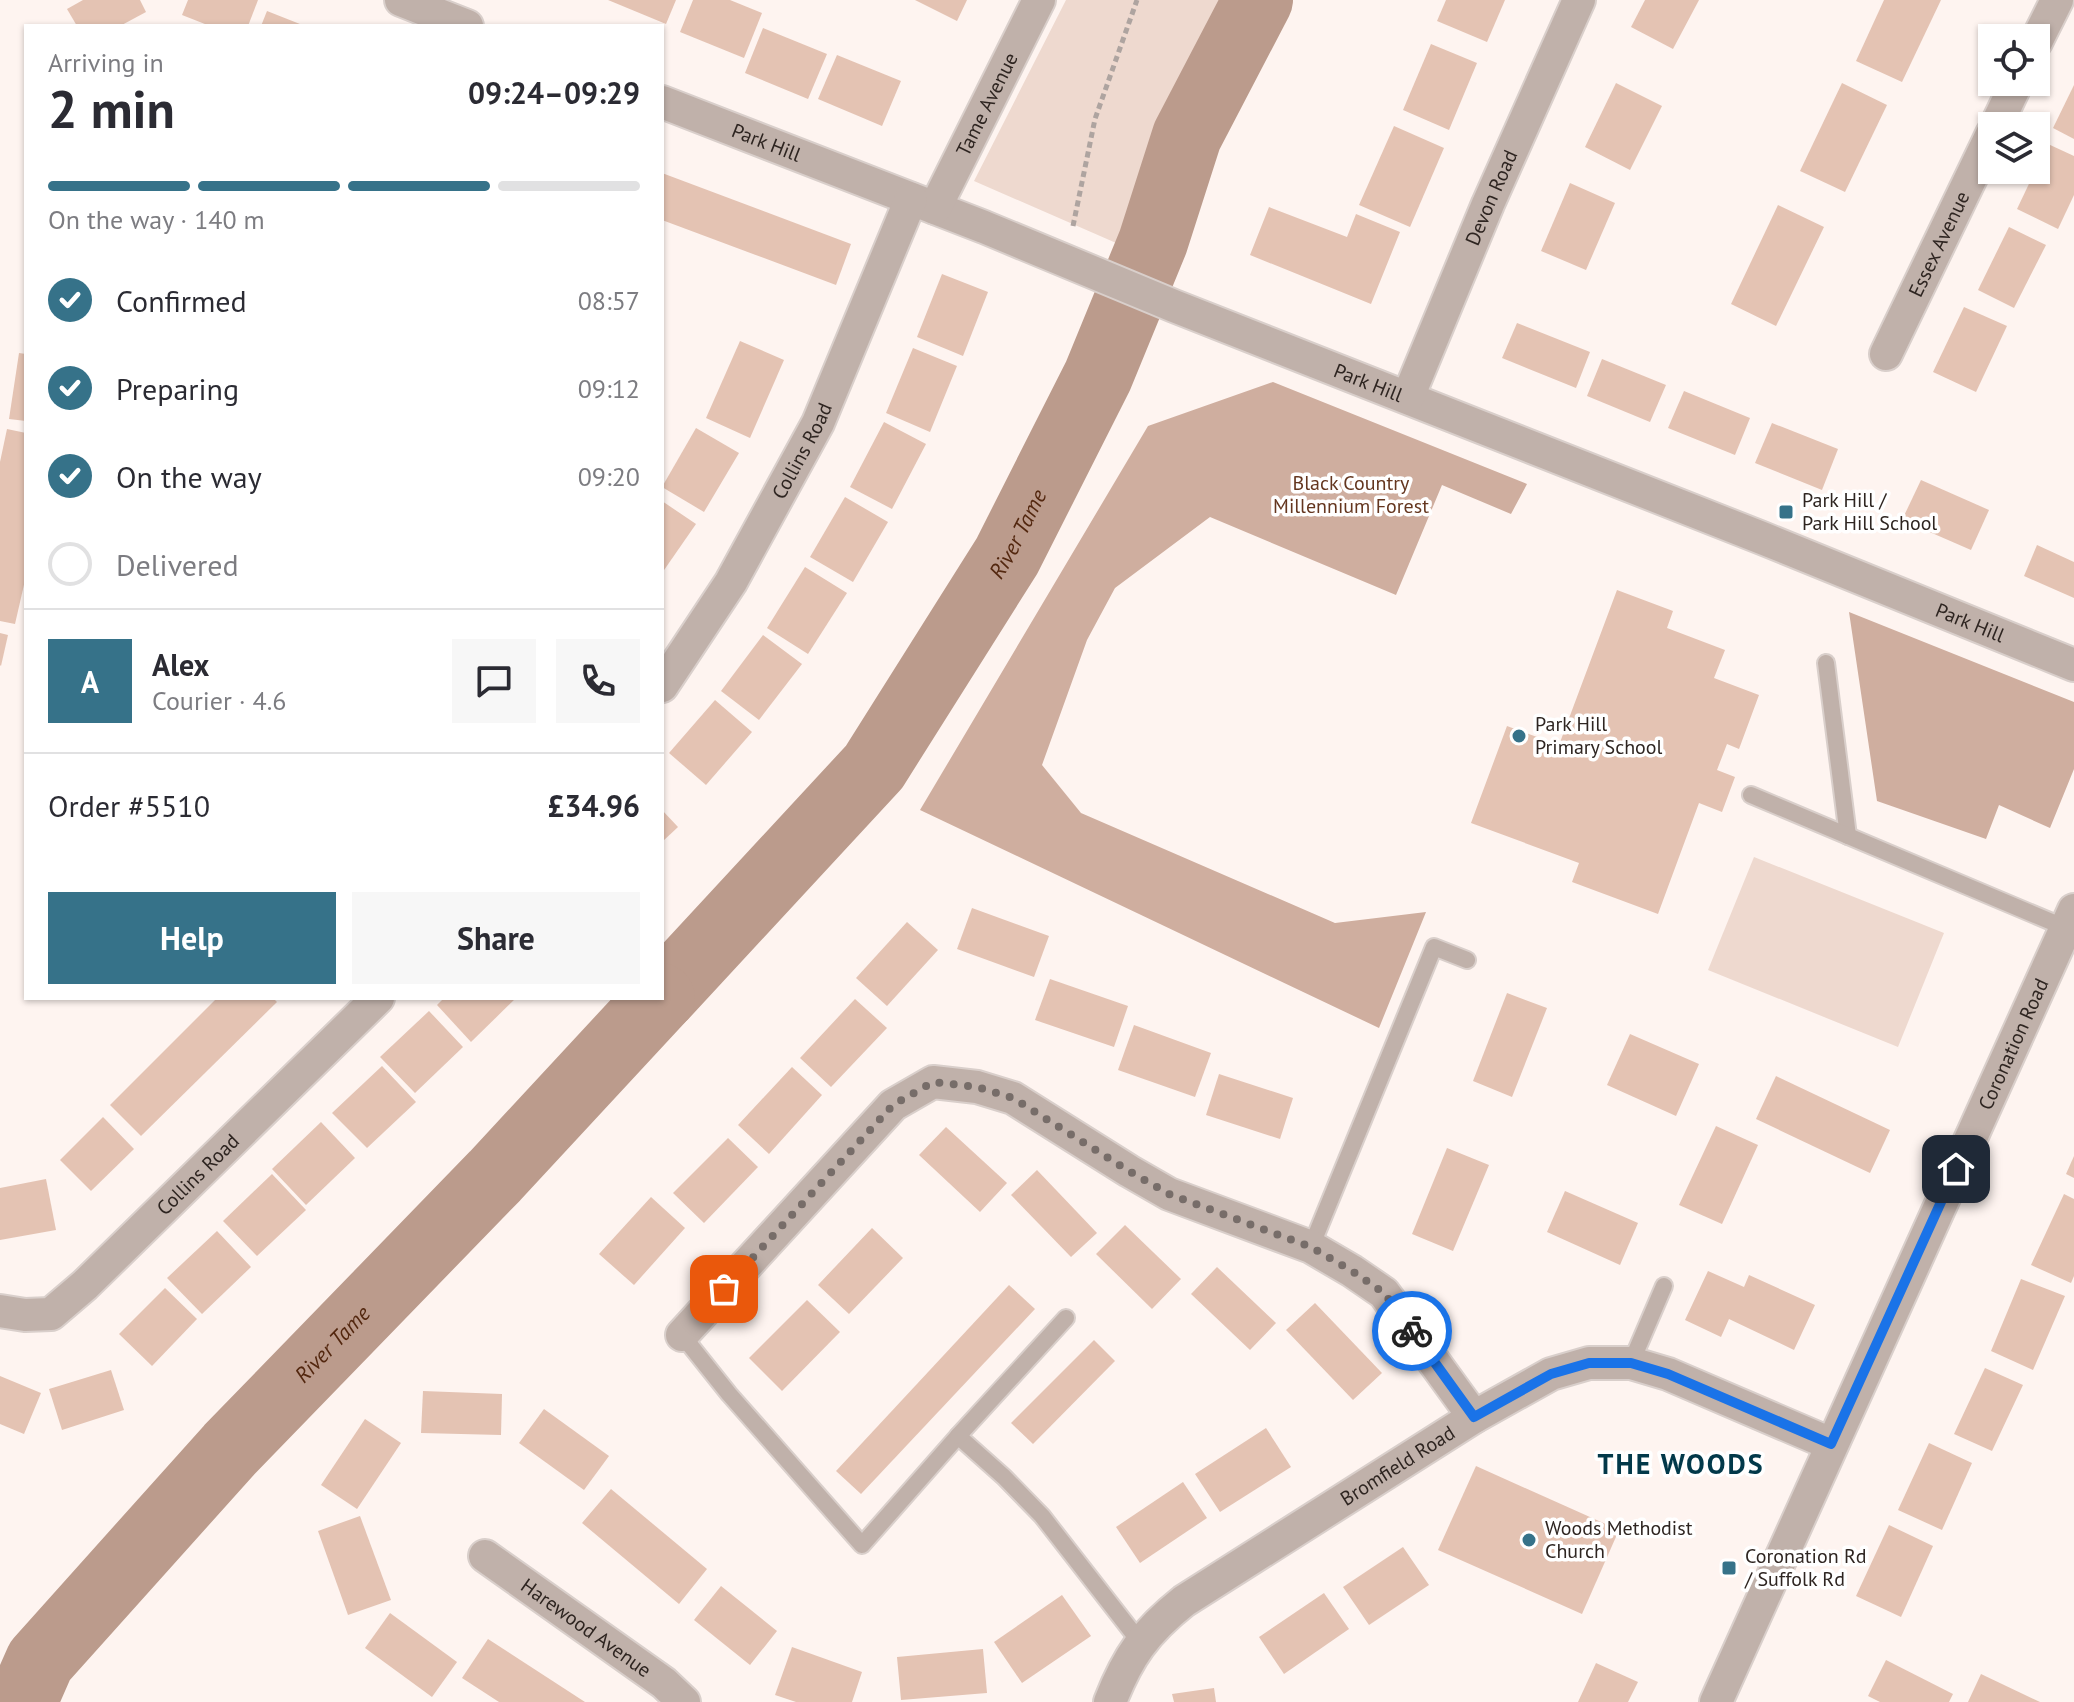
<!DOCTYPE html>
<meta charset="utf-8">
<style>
body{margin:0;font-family:"PT Sans",sans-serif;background:#f7f7f7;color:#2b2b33;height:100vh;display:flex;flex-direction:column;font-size:30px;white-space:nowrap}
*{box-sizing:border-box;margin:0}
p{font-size:26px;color:#7c7c81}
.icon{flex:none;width:44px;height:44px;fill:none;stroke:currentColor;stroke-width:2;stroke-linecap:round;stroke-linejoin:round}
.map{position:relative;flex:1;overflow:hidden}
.panel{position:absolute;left:24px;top:24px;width:640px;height:976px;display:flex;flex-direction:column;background:#fff;border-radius:0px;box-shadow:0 2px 6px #0004}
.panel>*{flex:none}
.fabs{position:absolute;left:1978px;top:24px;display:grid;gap:16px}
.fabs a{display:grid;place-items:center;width:72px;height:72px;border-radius:0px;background:#fff;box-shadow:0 2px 6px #0004;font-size:40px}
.pin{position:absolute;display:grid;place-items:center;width:68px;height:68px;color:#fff;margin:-34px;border-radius:16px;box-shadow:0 4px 12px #0006}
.courier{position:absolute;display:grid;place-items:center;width:80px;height:80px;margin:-40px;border:6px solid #1a73e8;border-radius:50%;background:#fff;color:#222;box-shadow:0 2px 10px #0007}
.head em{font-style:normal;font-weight:700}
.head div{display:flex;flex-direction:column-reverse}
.head{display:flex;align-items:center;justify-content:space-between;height:136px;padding:0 24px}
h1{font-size:52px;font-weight:700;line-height:60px}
.bar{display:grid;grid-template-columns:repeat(4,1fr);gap:12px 8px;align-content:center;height:96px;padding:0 24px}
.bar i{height:10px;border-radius:6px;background:#e1e1e2}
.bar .on{background:#367289}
.bar p{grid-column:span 4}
.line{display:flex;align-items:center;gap:20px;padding:0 24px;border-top:2px solid #e1e1e2}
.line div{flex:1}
.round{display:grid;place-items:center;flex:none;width:84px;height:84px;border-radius:0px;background:#f7f7f7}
ol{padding:0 24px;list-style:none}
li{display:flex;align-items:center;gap:24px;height:88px}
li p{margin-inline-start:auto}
li .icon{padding:8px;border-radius:50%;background:#367289;color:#fff;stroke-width:4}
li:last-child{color:#7c7c81}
li i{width:44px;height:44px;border:4px solid #e1e1e2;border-radius:50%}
.cta{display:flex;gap:16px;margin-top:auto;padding:16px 24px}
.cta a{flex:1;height:92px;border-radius:0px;background:#367289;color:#fff;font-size:32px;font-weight:700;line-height:92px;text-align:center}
.cta a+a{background:#f7f7f7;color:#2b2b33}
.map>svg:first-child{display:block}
.green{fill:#eed9cf}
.forest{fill:#cfae9f}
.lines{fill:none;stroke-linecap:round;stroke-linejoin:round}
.river{stroke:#bb9b8c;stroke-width:70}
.building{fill:#e4c3b3}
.lane-casing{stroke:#d9cfcb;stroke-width:20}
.street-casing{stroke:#d9cfcb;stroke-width:36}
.path{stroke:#aea4a0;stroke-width:5;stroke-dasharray:6 4;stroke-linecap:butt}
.lane{stroke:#c0b1aa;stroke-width:16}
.street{stroke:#c0b1aa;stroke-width:32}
.done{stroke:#776d69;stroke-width:8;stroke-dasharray:0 14.4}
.route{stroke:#1a73e8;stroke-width:10}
.poi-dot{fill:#367289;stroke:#fff;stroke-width:3}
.labels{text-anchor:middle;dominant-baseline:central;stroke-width:7;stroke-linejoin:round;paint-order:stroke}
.street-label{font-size:20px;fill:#2e2521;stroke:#fff}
.park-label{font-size:20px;fill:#64361f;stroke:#fff}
.poi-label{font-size:20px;fill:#2e2521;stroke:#fff;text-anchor:start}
.water-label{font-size:22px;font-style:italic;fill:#53270f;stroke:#fff}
.district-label{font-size:28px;font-weight:bold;letter-spacing:2px;fill:#02394a;stroke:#fff}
</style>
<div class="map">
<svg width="2074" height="1702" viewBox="0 0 2074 1702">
<rect width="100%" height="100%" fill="#fef4f0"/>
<g class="green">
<polygon points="1066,0 1240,0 1153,160 1123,246 974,181"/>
<polygon points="1754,857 1944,933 1898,1047 1708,970"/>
</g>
<g class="forest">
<polygon points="1273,382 1527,484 1511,514 1442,485 1396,595 1210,517 1115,588 1087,640 1042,765 1081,813 1335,923 1426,912 1379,1028 920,810 1148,426"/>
<polygon points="1849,612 2074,702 2074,769 2050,828 1999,805 1986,839 1877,801"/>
</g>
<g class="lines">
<g class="river">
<path id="s1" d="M662,996L874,767L1007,556L1098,376L1153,242L1187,136L1258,0"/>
<path id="s2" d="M22,1702L40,1661L230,1449L495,1176L660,998"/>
</g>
</g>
<g class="building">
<polygon points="83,0 140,0 146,12 120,26 77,26 67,9"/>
<polygon points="188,0 258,0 248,26 210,26 182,15"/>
<polygon points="608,0 676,0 666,24"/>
<polygon points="693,0 730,0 762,13 744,58 680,32"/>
<polygon points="915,0 967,0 957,21"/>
<polygon points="1446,0 1505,0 1487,42 1437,21"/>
<polygon points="1645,0 1699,0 1673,49 1631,27"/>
<polygon points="1884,0 1941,0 1902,82 1856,61"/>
<polygon points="267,11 305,26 261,26"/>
<polygon points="763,28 827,54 808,99 745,73"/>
<polygon points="1431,44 1477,63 1449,130 1403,110"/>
<polygon points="837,55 901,81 882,126 818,99"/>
<polygon points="1616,83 1662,106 1630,170 1585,147"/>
<polygon points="1842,83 1887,105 1845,192 1800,171"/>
<polygon points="2074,85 2074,139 2053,128"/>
<polygon points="1394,126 1444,148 1410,227 1359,205"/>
<polygon points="2048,144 2074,156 2074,195 2058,229 2017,209"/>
<polygon points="662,173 851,244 836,285 662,220"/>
<polygon points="1570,183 1615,203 1586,270 1541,251"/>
<polygon points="1778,205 1824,227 1776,326 1731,304"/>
<polygon points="1269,207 1347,237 1356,214 1400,232 1371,304 1250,255"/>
<polygon points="2009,227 2046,245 2014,308 1978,290"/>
<polygon points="942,274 988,292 963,356 917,337"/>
<polygon points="1964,307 2007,326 1976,392 1933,372"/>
<polygon points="1517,323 1590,352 1576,388 1502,358"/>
<polygon points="740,341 784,360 750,438 706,418"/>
<polygon points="913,348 957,366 930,432 886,413"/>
<polygon points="19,353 26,354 26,421 9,419"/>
<polygon points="1602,359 1666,385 1650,422 1587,396"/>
<polygon points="1684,391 1750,418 1735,455 1668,428"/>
<polygon points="884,422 926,444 892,509 850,487"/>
<polygon points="1772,423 1838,449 1822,490 1755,463"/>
<polygon points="696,428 739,453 704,512 662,487"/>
<polygon points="7,429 26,433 26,576 15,624 0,621 0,462"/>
<polygon points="1921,480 1989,510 1971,550 1902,520"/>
<polygon points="845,497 888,522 853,582 810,557"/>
<polygon points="662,501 696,524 662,573"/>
<polygon points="2037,545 2074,562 2074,598 2024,576"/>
<polygon points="805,567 847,593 808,654 767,628"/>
<polygon points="1617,590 1673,611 1667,628 1725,650 1714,678 1759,695 1739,749 1727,744 1717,770 1735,777 1722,812 1699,803 1658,914 1572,882 1579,863 1471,823 1507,726 1559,745"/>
<polygon points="0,633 8,635 1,666 0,665"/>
<polygon points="763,635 802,664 759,720 721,691"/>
<polygon points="715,700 752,732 706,785 669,753"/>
<polygon points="662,810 678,827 662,842"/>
<polygon points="972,908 1049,936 1034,977 957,949"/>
<polygon points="907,922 938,950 887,1006 856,978"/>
<polygon points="1050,979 1128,1006 1114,1047 1035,1020"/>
<polygon points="1507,993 1547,1008 1512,1097 1473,1081"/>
<polygon points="217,998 273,998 277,1002 141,1136 110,1105"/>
<polygon points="444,998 516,998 471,1042 437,1005"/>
<polygon points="855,999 887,1028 831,1087 800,1058"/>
<polygon points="429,1011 463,1047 415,1093 380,1057"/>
<polygon points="1134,1025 1211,1053 1195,1097 1118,1070"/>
<polygon points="1630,1034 1699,1064 1676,1116 1607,1085"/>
<polygon points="382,1066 416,1102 367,1148 332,1113"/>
<polygon points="792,1067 822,1095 769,1154 738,1125"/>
<polygon points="1219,1074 1293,1098 1280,1139 1206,1115"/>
<polygon points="1776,1076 1890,1130 1870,1173 1756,1119"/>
<polygon points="103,1117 134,1149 91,1191 60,1160"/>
<polygon points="321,1122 355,1158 306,1205 272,1169"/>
<polygon points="1716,1126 1758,1145 1722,1224 1679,1205"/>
<polygon points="946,1127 1007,1183 980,1212 919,1155"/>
<polygon points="728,1138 758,1167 704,1223 673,1193"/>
<polygon points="1447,1148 1489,1165 1453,1251 1412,1234"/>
<polygon points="2074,1156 2074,1178 2066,1174"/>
<polygon points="1037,1170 1097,1233 1071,1257 1011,1195"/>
<polygon points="272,1174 306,1210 257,1256 223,1221"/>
<polygon points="46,1179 56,1230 0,1240 0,1188"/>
<polygon points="1565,1191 1638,1223 1620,1265 1547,1232"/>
<polygon points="2064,1194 2074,1199 2074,1276 2071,1283 2031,1265"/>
<polygon points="651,1197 685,1228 634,1285 599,1254"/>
<polygon points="1125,1225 1181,1279 1152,1309 1096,1254"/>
<polygon points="872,1228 903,1258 849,1314 818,1285"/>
<polygon points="217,1231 251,1267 202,1314 167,1278"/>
<polygon points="1217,1267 1276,1323 1250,1350 1191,1294"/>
<polygon points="1708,1271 1744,1287 1749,1275 1815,1305 1794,1350 1729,1319 1721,1337 1685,1320"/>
<polygon points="2021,1279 2065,1296 2033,1370 1991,1351"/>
<polygon points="1009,1285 1035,1309 861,1494 836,1471"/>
<polygon points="165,1288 197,1319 152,1366 119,1334"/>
<polygon points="807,1300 840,1332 782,1391 749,1358"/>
<polygon points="1315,1303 1382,1373 1353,1400 1286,1330"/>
<polygon points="1094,1340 1115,1361 1033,1444 1011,1423"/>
<polygon points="1985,1368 2023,1385 1992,1451 1954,1434"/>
<polygon points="111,1370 124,1410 62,1430 49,1389"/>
<polygon points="0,1376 41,1393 24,1434 0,1424"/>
<polygon points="423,1391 502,1394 501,1435 421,1433"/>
<polygon points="544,1409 609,1456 584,1490 519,1443"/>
<polygon points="365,1419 401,1443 357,1509 321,1485"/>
<polygon points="1266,1428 1291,1467 1220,1512 1195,1474"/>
<polygon points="1929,1443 1972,1463 1942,1530 1898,1510"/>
<polygon points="1476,1466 1619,1530 1582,1614 1438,1550"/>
<polygon points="1183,1482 1207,1518 1140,1563 1116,1527"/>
<polygon points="611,1489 707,1569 679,1604 582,1523"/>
<polygon points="360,1516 391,1600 348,1615 318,1531"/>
<polygon points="1889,1525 1933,1546 1901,1617 1856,1596"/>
<polygon points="1403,1547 1429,1585 1369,1625 1343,1587"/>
<polygon points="721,1586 777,1631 750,1665 694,1620"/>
<polygon points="1324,1593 1349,1629 1284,1674 1259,1637"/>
<polygon points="1062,1595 1091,1636 1022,1683 994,1642"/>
<polygon points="390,1613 457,1662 432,1697 365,1648"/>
<polygon points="488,1639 585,1702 499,1702 462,1678"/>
<polygon points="792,1647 862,1672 852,1702 796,1702 775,1695"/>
<polygon points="983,1649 987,1693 901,1700 897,1657"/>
<polygon points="1886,1660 1953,1694 1949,1702 1880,1702 1868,1696"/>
<polygon points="1596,1663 1638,1682 1628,1702 1578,1702"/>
<polygon points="1981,1674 2040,1702 1968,1702"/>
<polygon points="1214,1688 1216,1702 1174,1702 1172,1694"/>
</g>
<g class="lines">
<defs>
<g id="lane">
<polyline points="1826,663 1848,836"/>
<polyline points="1751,795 2066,928"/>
<polyline points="1311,1247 1434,947 1467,960"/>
<polyline points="682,1335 729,1394 862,1545 958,1436 1004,1477 1042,1516 1140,1642"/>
<polyline points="1631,1363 1664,1286"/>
<polyline points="958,1436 1066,1318"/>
</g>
<g id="street">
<polyline points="401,0 467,26"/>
<polyline points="2036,42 2057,0"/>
<path id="s3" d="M662,102L984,227L1174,306L1762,538L2074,665"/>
<polyline points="1996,126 2017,82"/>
<path id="s4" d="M935,208L1039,0"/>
<path id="s5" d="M1886,354L1992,134"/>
<path id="s6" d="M1408,397L1488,204L1579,0"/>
<path id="s7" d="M662,686L731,582L818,423L911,199"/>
<path id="s8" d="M0,1311L25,1315L51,1314L85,1285L378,998"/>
<polyline points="682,1335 893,1105 933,1082 977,1087 1013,1098 1129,1171 1169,1194 1311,1247 1352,1271 1384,1293 1474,1417"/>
<path id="s9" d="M485,1556L664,1683L684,1702"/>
<path id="s10" d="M1110,1702C1128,1656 1145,1632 1184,1601L1474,1417L1551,1374L1589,1363H1631L1668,1374L1831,1444"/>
<path id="s11" d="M1716,1702L2074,910"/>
</g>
</defs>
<use href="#lane" class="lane-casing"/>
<use href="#street" class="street-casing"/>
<polyline class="path" points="1073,226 1095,119 1137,0"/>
<use href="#lane" class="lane"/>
<use href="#street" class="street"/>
</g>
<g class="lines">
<polyline class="done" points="724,1289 893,1105 933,1082 977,1087 1013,1098 1129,1171 1169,1194 1311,1247 1352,1271 1384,1293 1412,1331"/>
<polyline class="route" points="1412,1331 1474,1417 1551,1374 1589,1363 1631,1363 1668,1374 1831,1444 1956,1169"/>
</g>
<g class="poi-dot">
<rect x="1778" y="504" width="16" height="16" rx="4"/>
<circle cx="1519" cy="736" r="8"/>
<circle cx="1529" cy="1540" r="8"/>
<rect x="1721" y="1560" width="16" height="16" rx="4"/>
</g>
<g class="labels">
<g class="street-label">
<text stroke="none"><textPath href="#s4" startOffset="116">Tame Avenue</textPath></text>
<text stroke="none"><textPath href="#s3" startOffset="112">Park Hill</textPath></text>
<text stroke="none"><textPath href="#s6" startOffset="216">Devon Road</textPath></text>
<text stroke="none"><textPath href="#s5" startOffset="122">Essex Avenue</textPath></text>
<text stroke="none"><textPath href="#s3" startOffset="760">Park Hill</textPath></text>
<text stroke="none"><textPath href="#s7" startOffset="274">Collins Road</textPath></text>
<text stroke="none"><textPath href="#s3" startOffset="1408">Park Hill</textPath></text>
<text stroke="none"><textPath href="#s11" startOffset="722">Coronation Road</textPath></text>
<text stroke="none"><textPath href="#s8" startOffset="254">Collins Road</textPath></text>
<text stroke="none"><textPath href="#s10" startOffset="380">Bromfield Road</textPath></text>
<text stroke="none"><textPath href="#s9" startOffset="124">Harewood Avenue</textPath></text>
</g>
<g class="park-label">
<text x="1351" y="483">Black Country<tspan x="1351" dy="23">Millennium Forest</tspan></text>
</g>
<g class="poi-label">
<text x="1802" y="500">Park Hill /<tspan x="1802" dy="23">Park Hill School</tspan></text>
<text x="1535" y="724">Park Hill<tspan x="1535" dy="23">Primary School</tspan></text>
<text x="1545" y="1528">Woods Methodist<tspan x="1545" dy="23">Church</tspan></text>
<text x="1745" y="1556">Coronation Rd<tspan x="1745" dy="23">/ Suffolk Rd</tspan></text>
</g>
<g class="water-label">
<text stroke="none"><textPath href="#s1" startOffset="586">River Tame</textPath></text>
<text stroke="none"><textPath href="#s2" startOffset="476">River Tame</textPath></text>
</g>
<g class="district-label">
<text x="1681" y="1463">THE WOODS</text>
</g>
</g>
</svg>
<div class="fabs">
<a><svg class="icon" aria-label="locate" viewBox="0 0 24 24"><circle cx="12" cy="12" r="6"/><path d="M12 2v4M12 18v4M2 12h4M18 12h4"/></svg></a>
<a><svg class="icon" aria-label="layers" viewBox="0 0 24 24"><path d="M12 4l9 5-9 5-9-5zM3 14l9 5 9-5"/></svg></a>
</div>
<div class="pin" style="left:724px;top:1289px;background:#ea580c"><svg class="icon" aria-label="bag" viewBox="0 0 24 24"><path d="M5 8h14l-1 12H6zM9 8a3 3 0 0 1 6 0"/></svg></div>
<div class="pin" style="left:1956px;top:1169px;background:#1f2937"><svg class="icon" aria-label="home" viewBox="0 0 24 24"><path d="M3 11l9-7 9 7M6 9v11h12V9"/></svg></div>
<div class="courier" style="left:1412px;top:1331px"><svg class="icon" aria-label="bike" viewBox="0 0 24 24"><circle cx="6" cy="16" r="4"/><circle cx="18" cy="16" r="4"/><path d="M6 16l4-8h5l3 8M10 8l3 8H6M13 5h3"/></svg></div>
<section class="panel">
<div class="head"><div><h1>2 min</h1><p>Arriving in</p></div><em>09:24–09:29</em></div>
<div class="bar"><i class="on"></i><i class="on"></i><i class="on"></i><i></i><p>On the way · 140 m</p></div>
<ol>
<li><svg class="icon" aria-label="check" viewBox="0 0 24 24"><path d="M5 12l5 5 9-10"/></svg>Confirmed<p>08:57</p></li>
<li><svg class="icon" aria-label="check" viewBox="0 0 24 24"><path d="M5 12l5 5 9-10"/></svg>Preparing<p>09:12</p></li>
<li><svg class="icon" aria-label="check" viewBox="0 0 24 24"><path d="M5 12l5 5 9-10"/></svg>On the way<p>09:20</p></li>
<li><i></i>Delivered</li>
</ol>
<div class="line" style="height:144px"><b class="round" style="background:#367289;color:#fff">A</b><div><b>Alex</b><p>Courier · 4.6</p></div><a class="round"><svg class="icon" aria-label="chat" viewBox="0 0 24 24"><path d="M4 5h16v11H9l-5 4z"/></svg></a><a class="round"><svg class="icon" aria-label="phone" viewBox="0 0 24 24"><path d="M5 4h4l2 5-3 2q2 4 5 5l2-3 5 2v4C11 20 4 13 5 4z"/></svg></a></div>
<div class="line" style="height:104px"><div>Order #5510</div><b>£34.96</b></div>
<div class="cta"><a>Help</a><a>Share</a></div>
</section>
</div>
